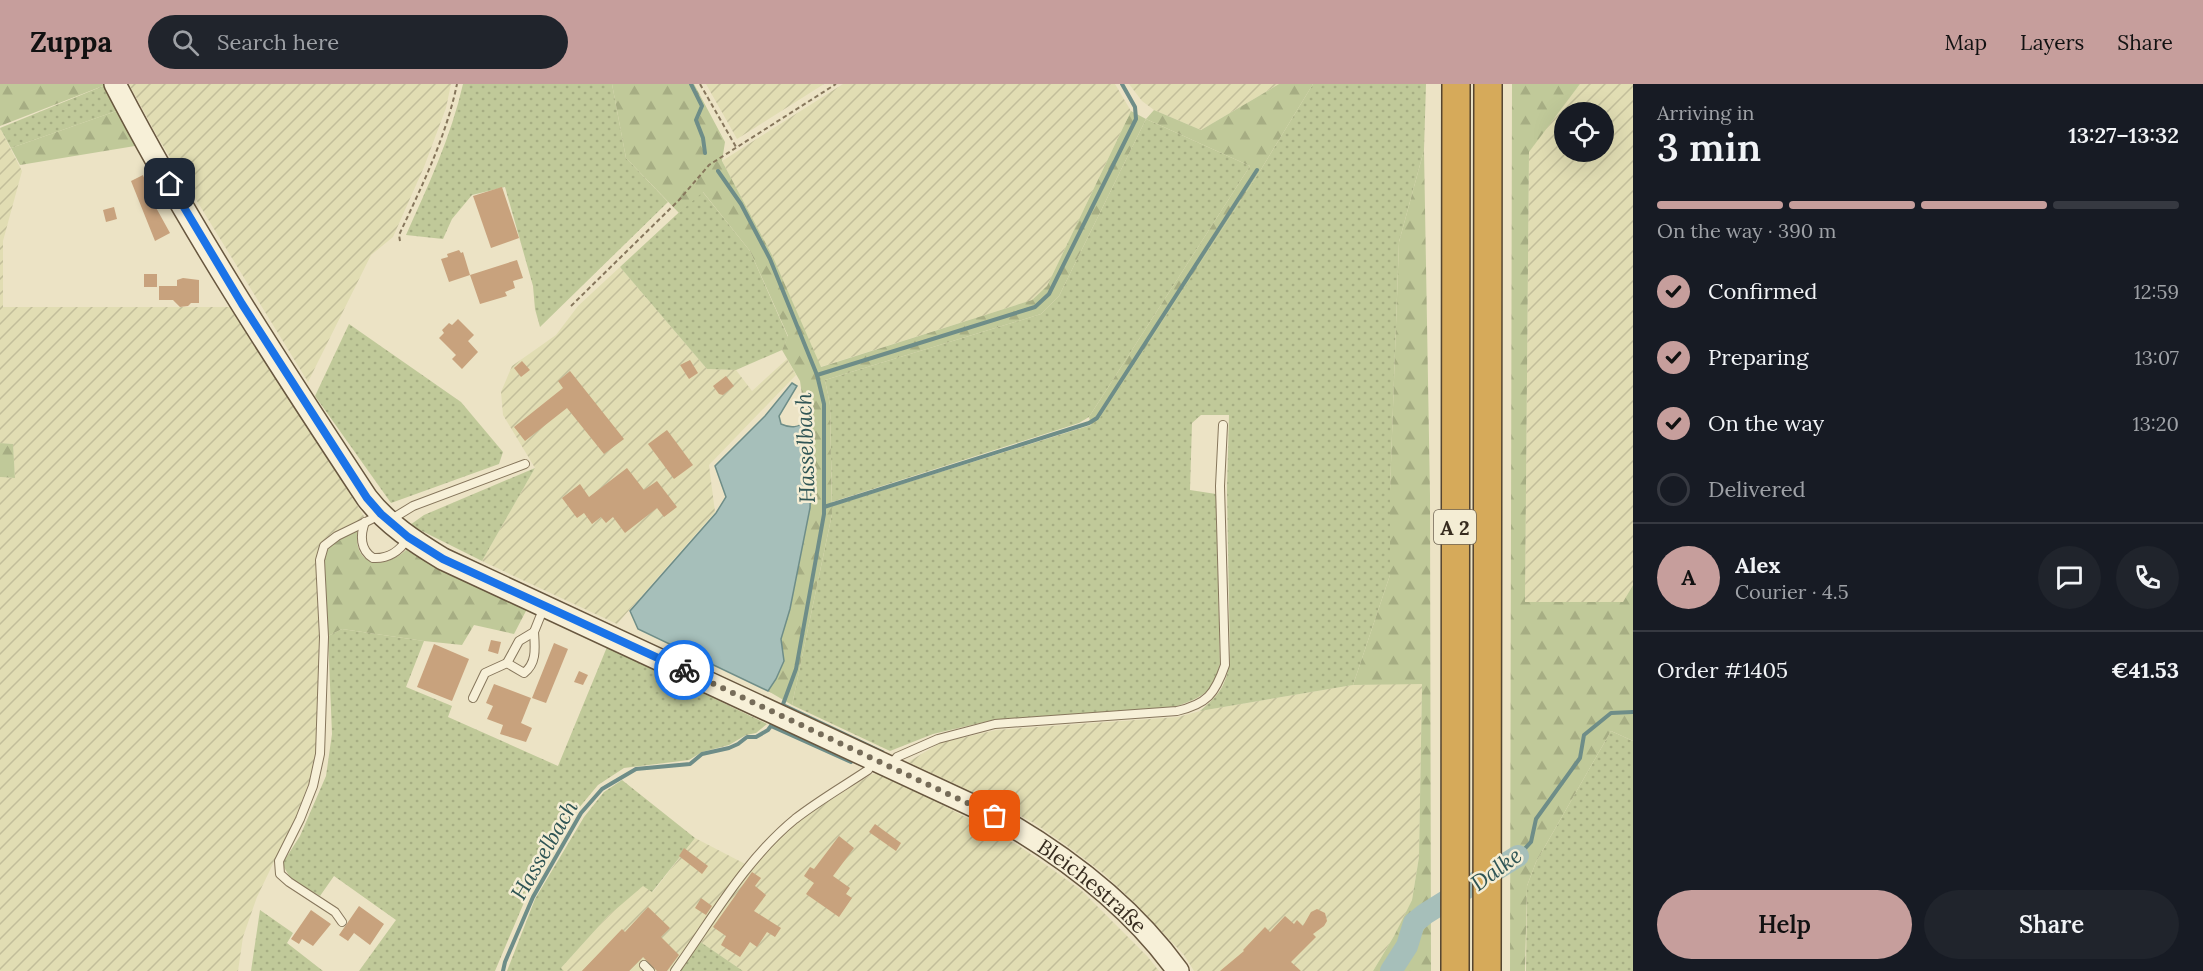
<!DOCTYPE html>
<meta charset="utf-8">
<style>
body{margin:0;font-family:Lora,serif;background:#20242c;color:#f1f3f6;height:100vh;display:flex;flex-direction:column;font-size:22px;white-space:nowrap}
*{box-sizing:border-box;margin:0}
p{font-size:20px;color:#9ea1a6}
.icon{flex:none;width:33px;height:33px;fill:none;stroke:currentColor;stroke-width:2;stroke-linecap:round;stroke-linejoin:round}
.map{position:relative;flex:1;overflow:hidden}
.drawer{display:flex;flex-direction:column;background:#171b24;width:570px}
.drawer>*{flex:none}
.tools{position:absolute;left:1554px;top:18px;display:grid;gap:12px}
.tools a{display:grid;place-items:center;width:60px;height:60px;border-radius:50%;background:#171b24;box-shadow:0 6px 24px #0002;font-size:30px}
.pin{position:absolute;display:grid;place-items:center;width:51px;height:51px;color:#fff;margin:-26px;border-radius:12px;box-shadow:0 3px 9px #0006}
.courier{position:absolute;display:grid;place-items:center;width:60px;height:60px;margin:-30px;border:4px solid #1a73e8;border-radius:50%;background:#fff;color:#222;box-shadow:0 2px 8px #0007}
.summary em{font-style:normal;font-weight:600}
.summary div{display:flex;flex-direction:column-reverse}
.summary{display:flex;align-items:center;justify-content:space-between;height:102px;padding:0 24px}
h1{font-size:39px;font-weight:600;line-height:45px}
.bar{display:grid;grid-template-columns:repeat(4,1fr);gap:9px 6px;align-content:center;height:72px;padding:0 24px}
.bar i{height:8px;border-radius:4px;background:#363941}
.bar .active{background:#c69e9c}
.bar p{grid-column:span 4}
.line{display:flex;align-items:center;gap:15px;padding:0 24px;border-top:2px solid #363941}
.line div{flex:1}
.round{display:grid;place-items:center;flex:none;width:63px;height:63px;border-radius:32px;background:#20242c}
ol{padding:0 24px;list-style:none}
li{display:flex;align-items:center;gap:18px;height:66px}
li p{margin-inline-start:auto}
li .icon{padding:6px;border-radius:50%;background:#c69e9c;color:#111;stroke-width:4}
li:last-child{color:#9ea1a6}
li i{width:33px;height:33px;border:3px solid #363941;border-radius:50%}
.cta{display:flex;gap:12px;margin-top:auto;padding:12px 24px}
.cta a{flex:1;height:69px;border-radius:36px;background:#c69e9c;color:#111;font-size:24px;font-weight:600;line-height:69px;text-align:center}
.cta a+a{background:#20242c;color:#f1f3f6}
header{display:flex;align-items:center;gap:36px;box-sizing:border-box;height:84px;padding:0 30px;background:#c69e9c;color:#111}
header strong{font-size:28px}
nav{display:flex;gap:33px;margin-inline-start:auto;font-size:21px}
.search{width:420px;height:54px;background:#20242c;display:flex;align-items:center;gap:15px;box-sizing:border-box;padding:0 21px;border-radius:33px;color:#9ea1a6;font-size:22px}
main{display:flex;flex:1;min-height:0}
.map>svg:first-child{display:block}
.farmland{fill:url(#farmland-furrows);fill-rule:evenodd}
.grass{fill:url(#grass-dots)}
.forest{fill:url(#forest-firs)}
.water{fill:#a6bfba;stroke:#6e8d88;stroke-width:1.5}
.lines{fill:none;stroke-linecap:round;stroke-linejoin:round}
.stream{stroke:#6e8d88;stroke-width:4}
.river{stroke:#a6bfba;stroke-width:22}
.building{fill:#c8a27d}
.lane-casing{stroke:#86765c;stroke-width:10}
.secondary-casing{stroke:#68573f;stroke-width:24}
.highway-casing{stroke:#544430;stroke-width:30}
.path{stroke:#86765c;stroke-width:2;stroke-dasharray:4.5 3;stroke-linecap:butt}
.lane{stroke:#f7f0d8;stroke-width:8}
.secondary{stroke:#f7f0d8;stroke-width:21}
.highway{stroke:#d6aa5a;stroke-width:27}
.done{stroke:#766c59;stroke-width:6;stroke-dasharray:0 10.8}
.route{stroke:#1a73e8;stroke-width:8}
.labels{text-anchor:middle;dominant-baseline:central;stroke-width:5;stroke-linejoin:round;paint-order:stroke}
.shield{fill:#f4edd4;stroke:#706655;stroke-width:1.5}
.shield-label{font-size:20px;font-weight:bold;fill:#372c1f}
.street-label{font-size:21px;fill:#372c1f;stroke:#f4edd4}
.water-label{font-size:22px;font-style:italic;fill:#2f5555;stroke:#f4edd4}
</style>
<header>
<strong>Zuppa</strong>
<div class="search"><svg class="icon" aria-label="search" viewBox="0 0 24 24"><circle cx="10" cy="10" r="6"/><path d="M15 15l6 6"/></svg>Search here</div>
<nav><a>Map</a><a>Layers</a><a>Share</a></nav>
</header>
<main>
<div class="map">
<svg width="1633" height="887" viewBox="0 0 1633 887">
<defs>
<pattern id="farmland-furrows" width="10" height="10" patternUnits="userSpaceOnUse" patternTransform="scale(1.5)"><rect width="10" height="10" fill="#e1ddb3"/><path d="M-1 1l2-2M0 10L10 0M9 11l2-2" fill="none" stroke="#c2be9a"/></pattern>
<pattern id="grass-dots" width="8" height="8" patternUnits="userSpaceOnUse" patternTransform="scale(1.5)"><rect width="8" height="8" fill="#c0c999"/><path d="M2 2h.1M6 6h.1" fill="none" stroke="#a6ad83" stroke-width="1.8" stroke-linecap="round"/></pattern>
<pattern id="forest-firs" width="22" height="20" patternUnits="userSpaceOnUse" patternTransform="scale(1.5)"><rect width="22" height="20" fill="#c0c999"/><path d="M5 1l3.5 6h-7zM16 11l3.5 6h-7z" fill="#a6ad83"/></pattern>
</defs>
<rect width="100%" height="100%" fill="#ece3c5"/>
<g class="farmland">
<polygon points="129,0 451,0 446,24 424,83 393,153 371,171 308,298 157,52"/>
<polygon points="706,0 824,0 737,55"/>
<polygon points="843,0 1115,0 1131,27 1047,202 1032,216 820,283 773,173 722,77"/>
<polygon points="1129,0 1279,0 1201,46 1154,26 1142,17"/>
<path d="M1580,0H1633V501L1623,518H1525L1529,67ZM1564,28H1604V68H1564Z"/>
<polygon points="0,44 22,87 3,157 3,223 237,223 292,317 365,434 336,447 323,458 317,475 319,555 317,670 313,688 297,730 257,813 243,853 238,887 0,887 0,393 15,394 13,360 0,359"/>
<polygon points="620,183 707,285 736,286 752,307 787,275 796,291 709,381 715,428 617,540 482,477 535,384 503,331 501,308 512,282 556,251 578,222"/>
<polygon points="1422,599 1419,773 1412,816 1394,852 1373,887 1194,887 1184,871 1134,818 1103,789 1066,761 1034,739 1000,721 908,678 940,659 996,646 1178,633 1200,627 1353,601"/>
<polygon points="882,689 986,744 1019,762 1049,783 1082,807 1148,873 1159,887 743,887 699,857 678,887 564,887 561,884 608,832 643,801 653,808 695,754 751,783 776,756 797,737 872,690"/>
</g>
<g class="grass">
<polygon points="108,0 122,25 11,64 0,44"/>
<path d="M463,0H612L626,74L668,118L540,243L535,225L533,202L505,103L472,111L452,135L443,155L406,151C428,102 451,53 463,0Z"/>
<path d="M1313,0H1426L1424,66L1399,158L1390,406V491L1353,601L1200,627C1220,610 1224,604 1230,579L1227,405L1229,331H1201L1192,339L1190,406L1216,410L1220,580C1218,586 1217,594 1214,600C1206,612 1188,618 1175,623L993,636L933,650L890,667L792,621L832,430V422L1091,341L1100,333L1260,87Z"/>
<polygon points="1146,35 1250,82 1089,333 1079,339 832,418 830,321 825,296 1041,230 1059,212"/>
<polygon points="702,107 750,167 788,253 782,266 736,286 707,285 620,183"/>
<polygon points="349,240 461,318 503,368 499,380 391,419 315,312"/>
<polygon points="535,384 482,477 410,441 424,431"/>
<polygon points="342,545 424,557 406,603 452,622 448,633 558,682 607,563 767,640 756,649 746,651 729,661 702,668 689,676 624,684 598,701 578,725 531,802 495,887 359,887 396,836 334,792 320,812 291,795 282,780 300,752 326,692 332,650 328,552"/>
<polygon points="1611,647 1633,657 1633,887 1526,887 1527,802 1536,778"/>
<polygon points="622,696 695,754 652,808 643,802 608,832 561,884 564,887 507,887 535,815 584,733 604,708"/>
<polygon points="260,826 293,849 287,859 323,887 251,887"/>
<polygon points="699,857 743,887 678,887"/>
</g>
<g class="forest">
<polygon points="0,0 108,0 0,42"/>
<polygon points="612,0 694,0 725,58 722,77 773,173 821,283 1032,216 1047,202 1131,27 1146,35 1154,26 1201,46 1279,0 1313,0 1260,87 1100,334 1091,341 1089,333 1250,82 1146,35 1059,212 1041,230 825,296 830,321 832,430 792,621 768,607 776,595 784,577 781,555 790,525 810,424 812,378 800,297 782,266 788,252 750,167 703,108 679,129 626,74"/>
<polygon points="1512,0 1580,0 1529,68 1525,518 1623,518 1633,501 1633,657 1611,647 1536,778 1527,802 1525,887 1510,887"/>
<polygon points="122,25 141,61 20,81 11,64"/>
<polygon points="1424,66 1430,411 1431,887 1373,887 1394,852 1412,816 1419,773 1422,600 1353,601 1390,491 1390,406 1399,158"/>
<polygon points="0,359 13,360 15,394 0,393"/>
<path d="M358,444C351,481 382,488 406,466L527,525L514,550L474,541L462,561L424,557L342,545L328,552C327,533 319,481 327,466C332,456 348,450 358,444Z"/>
</g>
<path class="water" d="M792,299L797,302L779,332L781,340C792,345 798,343 807,337L812,378L810,424L790,525L781,555L784,577L776,595L768,607L638,545L630,527L716,429L726,413L715,382L765,332Z"/>
<g class="lines">
<g class="stream">
<polyline points="691,0 702,22 696,36 703,54 705,69"/>
<polyline points="718,87 741,120 770,175 817,291 824,320 824,430 796,585 782,623"/>
<polyline points="817,291 1035,223 1049,210 1136,35 1135,23 1122,0"/>
<polyline points="824,423 1089,339 1097,334 1257,86"/>
<polyline points="783,621 882,668"/>
<polyline points="771,642 851,678"/>
<polyline points="1518,772 1531,758 1536,735 1580,674 1584,651 1611,629 1633,628"/>
<polyline points="503,887 505,878 533,813 581,729 602,705 636,685 690,680 702,670 729,664 738,660 747,653 756,653 768,646 773,639"/>
</g>
<polyline class="river" points="1391,887 1407,862 1414,839 1425,830 1518,772"/>
</g>
<g class="building">
<polygon points="143,91 154,120 170,149 155,157 131,97"/>
<polygon points="502,103 519,154 491,164 473,112"/>
<polygon points="114,123 117,135 106,138 103,126"/>
<polygon points="459,166 461,169 463,168 470,191 517,176 523,194 513,197 515,204 505,208 507,212 480,220 470,191 449,198 441,175 448,173 447,170"/>
<rect x="144" y="190" width="13" height="13"/>
<polygon points="183,194 199,196 199,219 191,219 188,222 180,223 173,216 159,216 159,202 177,202 177,196"/>
<polygon points="458,235 474,251 468,257 478,268 462,285 452,275 456,271 439,254 444,249 442,246 449,239 452,241"/>
<polygon points="690,276 698,289 689,295 680,281"/>
<polygon points="522,277 530,286 521,293 514,284"/>
<polygon points="570,287 624,355 604,370 567,324 525,357 514,343 563,304 558,297"/>
<polygon points="726,292 734,302 723,311 719,310 713,302"/>
<polygon points="667,346 693,381 674,395 648,360"/>
<polygon points="627,384 644,406 657,397 677,423 664,433 657,424 625,449 613,433 606,439 601,433 592,440 584,429 577,434 562,414 580,400 589,413"/>
<polygon points="491,556 501,558 498,570 488,567"/>
<polygon points="554,559 568,565 546,619 532,614"/>
<polygon points="434,560 469,575 452,617 417,603"/>
<polygon points="579,587 588,591 583,601 574,598"/>
<polygon points="494,600 531,614 521,639 532,644 526,658 500,650 503,641 487,635 493,622 486,619"/>
<polygon points="875,740 901,759 896,767 869,748"/>
<polygon points="839,752 854,764 833,792 850,804 846,810 852,814 839,833 806,810 814,799 804,792 810,783 814,785"/>
<polygon points="684,764 708,782 702,790 679,772"/>
<polygon points="752,788 761,794 755,802 766,811 754,827 781,844 775,853 767,848 757,863 750,858 740,873 721,861 726,852 713,843"/>
<polygon points="701,814 712,822 706,831 695,824"/>
<polygon points="359,822 384,840 370,861 354,849 348,857 339,851"/>
<polygon points="648,823 670,844 661,853 679,871 667,887 657,887 643,873 629,887 582,887 622,845 625,848"/>
<polygon points="1317,825 1325,829 1327,837 1324,842 1313,850 1316,853 1291,878 1301,887 1220,887 1244,867 1243,866 1265,843 1270,848 1285,832 1294,840 1297,836 1303,842 1311,828"/>
<polygon points="311,826 331,840 313,862 302,855 299,860 291,855"/>
</g>
<g class="lines">
<defs>
<g id="lane">
<polyline points="390,436 413,422 525,380"/>
<path d="M365,438C360,451 360,466 373,474C388,475 400,467 407,455"/>
<path d="M507,579L524,589C537,579 535,564 534,548"/>
<polyline points="473,614 485,589 507,579 519,557 534,548 544,523"/>
<path d="M891,680L897,673L938,655L995,640L1177,627C1207,620 1215,610 1225,581L1220,402L1223,341"/>
<polyline points="342,838 335,828 289,798 280,790 279,777 300,735 313,702 320,670 324,553 320,476 324,462 337,452 378,432"/>
<polyline points="644,881 650,887"/>
<path d="M675,887C712,835 745,776 795,735C818,717 844,702 868,686L874,677"/>
</g>
<g id="secondary">
<path id="s1" d="M115,0C189,143 278,279 367,414C387,440 415,458 443,475L995,732C1064,771 1131,822 1178,887"/>
</g>
<g id="highway">
<polyline points="1455,887 1456,0"/>
<polyline points="1487,887 1488,0"/>
</g>
</defs>
<use href="#lane" class="lane-casing"/>
<use href="#secondary" class="secondary-casing"/>
<use href="#highway" class="highway-casing"/>
<g class="path">
<polyline points="700,0 736,63"/>
<path d="M400,157L399,151C422,102 446,53 457,0"/>
<polyline points="571,222 679,116 709,81 836,0"/>
</g>
<use href="#lane" class="lane"/>
<use href="#secondary" class="secondary"/>
<use href="#highway" class="highway"/>
</g>
<g class="lines">
<polyline class="done" points="684,586 995,732"/>
<polyline class="route" points="170,100 242,220 367,414 381,430 408,453 443,475 684,586"/>
</g>
<g class="labels">
<rect class="shield" x="1434" y="426" width="42" height="34" rx="4.5"/>
<g class="shield-label">
<text x="1455" y="443">A 2</text>
</g>
<g class="street-label">
<text stroke="none"><textPath href="#s1" startOffset="1312">Bleichestraße</textPath></text>
</g>
<g class="water-label">
<text transform="translate(805 364) rotate(-92)">Hasselbach</text>
<text transform="translate(544 766) rotate(-60)">Hasselbach</text>
<text transform="translate(1496 785) rotate(-36)">Dalke</text>
</g>
</g>
</svg>
<div class="tools">
<a><svg class="icon" aria-label="locate" viewBox="0 0 24 24"><circle cx="12" cy="12" r="6"/><path d="M12 2v4M12 18v4M2 12h4M18 12h4"/></svg></a>
</div>
<div class="pin" style="left:995px;top:732px;background:#ea580c"><svg class="icon" aria-label="bag" viewBox="0 0 24 24"><path d="M5 8h14l-1 12H6zM9 8a3 3 0 0 1 6 0"/></svg></div>
<div class="pin" style="left:170px;top:100px;background:#1f2937"><svg class="icon" aria-label="home" viewBox="0 0 24 24"><path d="M3 11l9-7 9 7M6 9v11h12V9"/></svg></div>
<div class="courier" style="left:684px;top:586px"><svg class="icon" aria-label="bike" viewBox="0 0 24 24"><circle cx="6" cy="16" r="4"/><circle cx="18" cy="16" r="4"/><path d="M6 16l4-8h5l3 8M10 8l3 8H6M13 5h3"/></svg></div>
</div>
<section class="drawer">
<div class="summary"><div><h1>3 min</h1><p>Arriving in</p></div><em>13:27–13:32</em></div>
<div class="bar"><i class="active"></i><i class="active"></i><i class="active"></i><i></i><p>On the way · 390 m</p></div>
<ol>
<li><svg class="icon" aria-label="check" viewBox="0 0 24 24"><path d="M5 12l5 5 9-10"/></svg>Confirmed<p>12:59</p></li>
<li><svg class="icon" aria-label="check" viewBox="0 0 24 24"><path d="M5 12l5 5 9-10"/></svg>Preparing<p>13:07</p></li>
<li><svg class="icon" aria-label="check" viewBox="0 0 24 24"><path d="M5 12l5 5 9-10"/></svg>On the way<p>13:20</p></li>
<li><i></i>Delivered</li>
</ol>
<div class="line" style="height:108px"><b class="round" style="background:#c69e9c;color:#111">A</b><div><b>Alex</b><p>Courier · 4.5</p></div><a class="round"><svg class="icon" aria-label="chat" viewBox="0 0 24 24"><path d="M4 5h16v11H9l-5 4z"/></svg></a><a class="round"><svg class="icon" aria-label="phone" viewBox="0 0 24 24"><path d="M5 4h4l2 5-3 2q2 4 5 5l2-3 5 2v4C11 20 4 13 5 4z"/></svg></a></div>
<div class="line" style="height:78px"><div>Order #1405</div><b>€41.53</b></div>
<div class="cta"><a>Help</a><a>Share</a></div>
</section>
</main>
